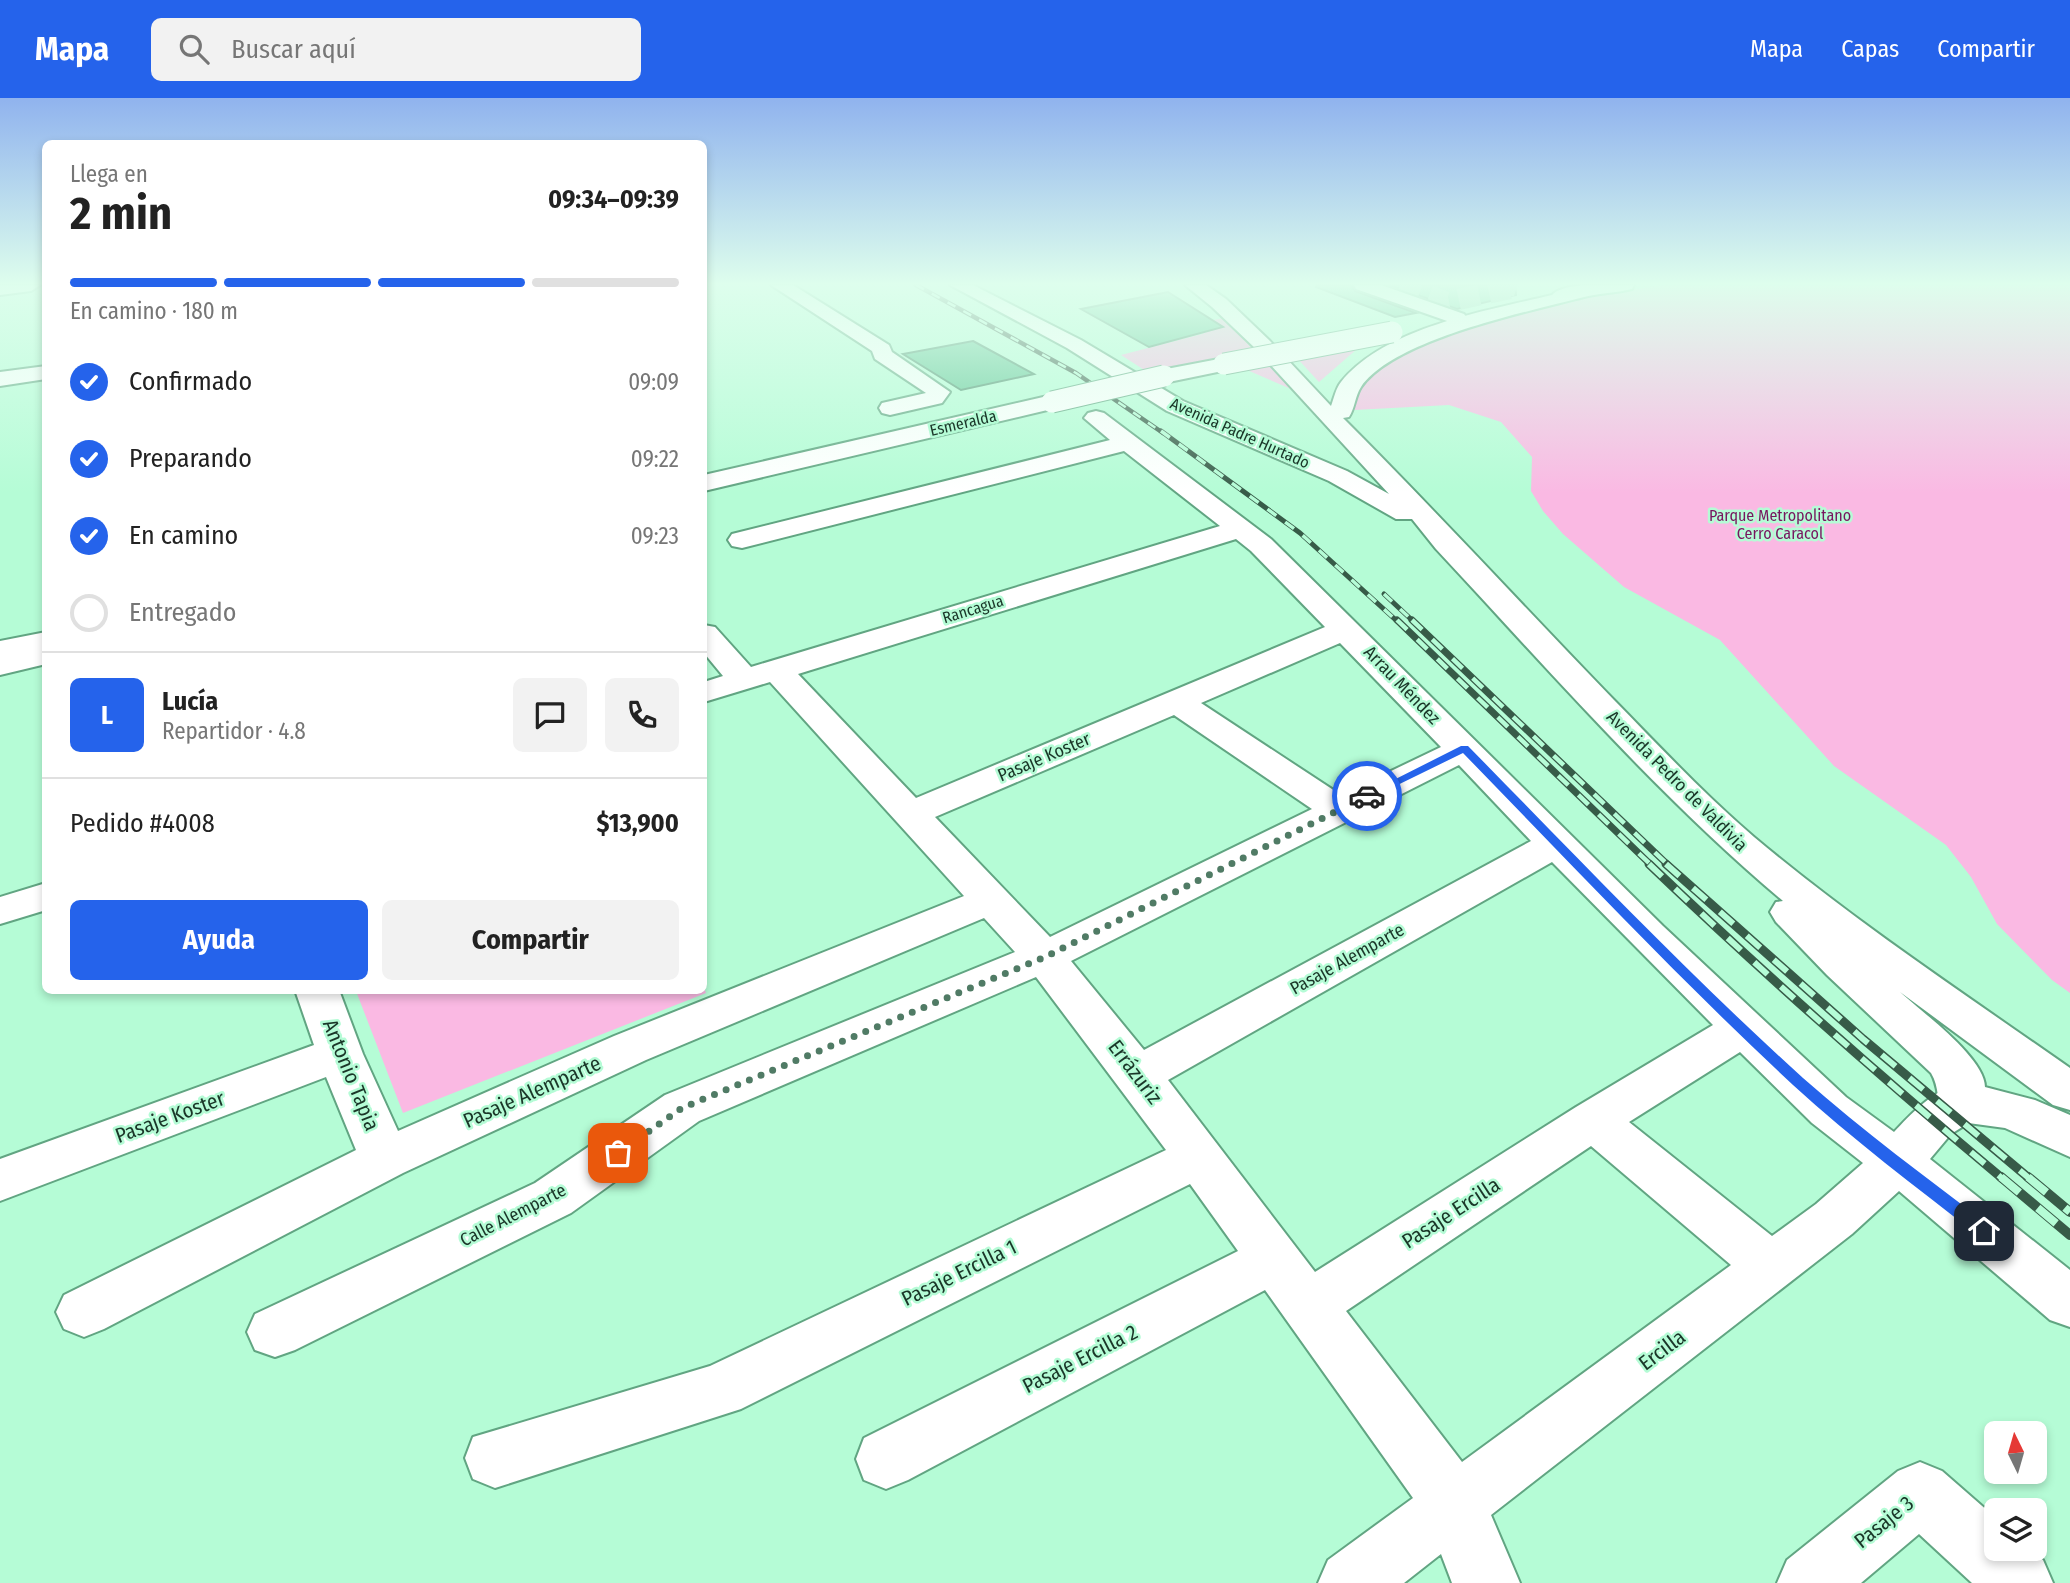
<!DOCTYPE html>
<html lang="es">
<meta charset="utf-8">
<style>
body{margin:0;font-family:"Fira Sans Condensed",sans-serif;background:#f2f2f2;color:#222;height:100vh;display:flex;flex-direction:column;font-size:26px;white-space:nowrap}
*{box-sizing:border-box;margin:0}
p{font-size:23px;color:#767676}
.icon{flex:none;width:38px;height:38px;fill:none;stroke:currentColor;stroke-width:2;stroke-linecap:round;stroke-linejoin:round}
.map{position:relative;flex:1;overflow:hidden}
.side{position:absolute;left:42px;top:42px;width:665px;height:854px;display:flex;flex-direction:column;background:#fff;border-radius:10px;box-shadow:0 4px 10px #0003}
.side>*{flex:none}
.needle{width:46px;rotate:355deg}
.fabs{position:absolute;left:1984px;top:1323px;display:grid;gap:14px}
.fabs a{display:grid;place-items:center;width:63px;height:63px;border-radius:10px;background:#fff;box-shadow:0 4px 10px #0003;font-size:35px}
.pin{position:absolute;display:grid;place-items:center;width:60px;height:60px;color:#fff;margin:-30px;border-radius:14px;box-shadow:0 4px 10px #0006}
.courier{position:absolute;display:grid;place-items:center;width:70px;height:70px;margin:-35px;border:5px solid #2563eb;border-radius:50%;background:#fff;color:#222;box-shadow:0 2px 9px #0007}
.head em{font-style:normal;font-weight:700}
.head div{display:flex;flex-direction:column-reverse}
.head{display:flex;align-items:center;justify-content:space-between;height:119px;padding:0 28px}
h1{font-size:46px;font-weight:700;line-height:52px}
.bar{display:grid;grid-template-columns:repeat(4,1fr);gap:10px 7px;align-content:center;height:84px;padding:0 28px}
.bar i{height:9px;border-radius:5px;background:#e0e0e0}
.bar .selected{background:#2563eb}
.bar p{grid-column:span 4}
.line{display:flex;align-items:center;gap:18px;padding:0 28px;border-top:2px solid #e0e0e0}
.line div{flex:1}
.round{display:grid;place-items:center;flex:none;width:74px;height:74px;border-radius:10px;background:#f2f2f2}
ol{padding:0 28px;list-style:none}
li{display:flex;align-items:center;gap:21px;height:77px}
li p{margin-inline-start:auto}
li .icon{padding:7px;border-radius:50%;background:#2563eb;color:#fff;stroke-width:4}
li:last-child{color:#767676}
li i{width:38px;height:38px;border:4px solid #e0e0e0;border-radius:50%}
.cta{display:flex;gap:14px;margin-top:auto;padding:14px 28px}
.cta a{flex:1;height:80px;border-radius:10px;background:#2563eb;color:#fff;font-size:28px;font-weight:700;line-height:80px;text-align:center}
.cta a+a{background:#f2f2f2;color:#222}
header{display:flex;align-items:center;gap:42px;box-sizing:border-box;height:98px;padding:0 35px;background:#2563eb;color:#fff}
header strong{font-size:33px}
nav{display:flex;gap:38px;margin-inline-start:auto;font-size:24px}
.search{width:490px;height:63px;background:#f2f2f2;display:flex;align-items:center;gap:18px;box-sizing:border-box;padding:0 24px;border-radius:10px;color:#767676;font-size:26px}
.map>svg:first-child{display:block}
.green{fill:#fab9e3}
.building{fill:#5fc695;stroke:#4b8f6e;stroke-width:2}
.lines{fill:none;stroke-linecap:round;stroke-linejoin:round}
.minor-tunnel{stroke:#96d4b3;stroke-width:21;stroke-dasharray:21 10;stroke-linecap:butt}
.minor-casing{stroke:#61a582;stroke-width:4}
.major-casing{stroke:#61a582;stroke-width:4}
.minor{fill:#fff;fill-rule:evenodd}
.major{fill:#fff;fill-rule:evenodd}
.rail-far4-casing{stroke:#375b48;stroke-width:4.5}
.rail-far3-casing{stroke:#375b48;stroke-width:5}
.rail-far2-casing{stroke:#375b48;stroke-width:7}
.rail-far1-casing{stroke:#375b48;stroke-width:9}
.rail-casing{stroke:#375b48;stroke-width:10}
.rail-far4{stroke:#b5fcd6;stroke-width:2.5;stroke-dasharray:9;stroke-linecap:butt}
.rail-far3{stroke:#b5fcd6;stroke-width:3.5;stroke-dasharray:11;stroke-linecap:butt}
.rail-far2{stroke:#b5fcd6;stroke-width:4.5;stroke-dasharray:14;stroke-linecap:butt}
.rail-far1{stroke:#b5fcd6;stroke-width:6;stroke-dasharray:18;stroke-linecap:butt}
.rail{stroke:#b5fcd6;stroke-width:8;stroke-dasharray:24;stroke-linecap:butt}
.major-bridge-casing{stroke:#61a582;stroke-width:23;stroke-linecap:butt}
.major-bridge{stroke:#fff;stroke-width:21}
.route{fill:#2563eb}
.done{stroke:#507b65;stroke-width:7;stroke-dasharray:0 12.6}
.labels{text-anchor:middle;dominant-baseline:central;stroke-width:5;stroke-linejoin:round;paint-order:stroke}
.far-street-label{font-size:16px;fill:#1a3628;stroke:#b5fcd6}
.far-park-label{font-size:16px;fill:#77165f;stroke:#b5fcd6}
.street-label{font-size:18px;fill:#1a3628;stroke:#b5fcd6}
.near-street-label{font-size:21px;fill:#1a3628;stroke:#b5fcd6}
</style>
<header>
<strong>Mapa</strong>
<div class="search"><svg class="icon" aria-label="search" viewBox="0 0 24 24"><circle cx="10" cy="10" r="6"/><path d="M15 15l6 6"/></svg>Buscar aquí</div>
<nav><a>Mapa</a><a>Capas</a><a>Compartir</a></nav>
</header>
<div class="map">
<svg width="2070" height="1485" viewBox="0 0 2070 1485">
<rect width="100%" height="100%" fill="#b5fcd6"/>
<g class="green">
<polygon points="1660,187 2070,187 2070,895 2052,882 1997,826 1971,779 1946,747 1834,668 1720,542 1624,489 1563,436 1543,413 1531,393 1532,359 1501,324 1449,307 1354,312 1354,297 1377,269 1442,237 1587,200"/>
<polygon points="1225,220 1253,252 1312,300 1247,272 1149,275 1121,257 1202,236 1210,232 1213,222"/>
<polygon points="1365,244 1319,284 1295,258"/>
<polygon points="704,890 706,895 403,1015 356,893 704,892"/>
</g>
<g class="building">
<polygon points="1317,187 1352,187 1355,193 1416,215 1395,219 1316,189"/>
<polygon points="1389,187 1515,187 1516,197 1457,211"/>
<polygon points="1168,194 1223,229 1149,249 1081,211"/>
<polygon points="973,243 1034,276 961,292 903,256"/>
</g>
<g class="lines">
<polyline class="minor-tunnel" points="1400,187 1446,204 1518,189 1510,187"/>
<defs>
<g id="minor">
<polygon points="0,187 40,187 31,193 0,197"/>
<polygon points="771,187 793,187 889,247 892,254 950,294 942,305 890,317 882,315 879,310 882,305 926,295 875,261 872,253"/>
<polygon points="1354,187 1381,187 1464,216 1467,220 1464,224 1450,224 1356,191"/>
<polygon points="46,268 46,281 0,288 0,274"/>
<path d="M1096,313L1104,315L1271,441L1663,828L1846,999L1894,1034C1909,1018 1938,986 1962,988C1967,988 1973,991 1978,993L1985,1006L1978,1019L1951,1036L1930,1061L2070,1172V1229L2050,1222L1899,1093L1852,1136L1491,1417L1520,1485H1452L1441,1456L1404,1485H1318L1328,1462L1413,1400L1265,1192L908,1382L886,1391L864,1382L856,1361L864,1340L1238,1153L1190,1086L741,1311L495,1390L473,1381L465,1360L473,1339L710,1268L1166,1052L1036,879L699,1023L571,1115L295,1252L275,1259L255,1252L247,1234L255,1216L535,1085L665,997L1015,854L984,820L646,962L403,1075L104,1231L84,1239L64,1231L56,1214L64,1197L356,1052L326,979L0,1103V1061L314,947L295,892H339L363,956L398,1033L614,938L964,798L770,584L704,604V584L723,578L704,555V527L715,529L751,569L1220,428L1124,353L742,450L732,448L728,442L732,436L1110,342L1084,320L1088,315ZM1236,441L1251,453L1325,529L916,700L798,576ZM1340,545L1441,649L1341,697L1201,605ZM1174,617L1312,711L1050,839L935,719ZM1459,667L1531,743L1144,952L1071,863ZM1552,764L1713,927L1576,1009L1315,1174L1168,982ZM1740,954L1812,1025L1863,1065L1816,1106L1772,1138L1629,1024ZM1591,1048L1731,1167L1462,1364L1346,1213Z"/>
<polygon points="46,547 46,566 0,577 0,557"/>
<polygon points="46,785 46,812 0,826 0,799"/>
<polygon points="1920,1364 1942,1373 1997,1421 1997,1451 2030,1451 2043,1462 2053,1485 1972,1485 1919,1436 1861,1485 1777,1485 1787,1462 1898,1373"/>
</g>
<g id="major">
<path d="M950,187H973L1081,242L1183,303L1347,373L1389,396L1256,251L1212,209L1185,187H1206L1226,201L1270,243L1331,308C1334,300 1336,290 1341,284C1386,229 1486,213 1552,197C1564,183 1615,187 1634,187L1632,191C1616,195 1599,195 1584,199C1527,214 1394,241 1361,289C1355,298 1355,310 1349,319L1343,320C1435,412 1523,508 1614,602C1659,648 1705,697 1754,739C1854,823 1963,895 2070,970V1012L2053,1007L1900,894C1922,914 1985,960 1985,989L2035,1002L2070,1017V1059L2005,1030L1961,1024L1944,1019C1936,1004 1940,990 1931,975L1827,877L1776,824L1770,814L1776,804L1783,803C1657,697 1548,571 1436,451L1412,421H1396L1329,383L1167,313L1067,250Z"/>
<polygon points="1224,260 1232,261 1235,266 1232,271 1164,285 1156,283 1153,278 1156,273"/>
<polygon points="1052,297 1060,299 1063,304 1060,309 704,393 704,377"/>
<polygon points="46,534 46,552 0,561 0,543"/>
</g>
</defs>
<use href="#minor" class="minor-casing"/>
<use href="#major" class="major-casing"/>
<use href="#minor" class="minor"/>
<use href="#major" class="major"/>
<defs>
<polyline id="rail-far4" points="916,187 1076,275 1163,335"/>
<g id="rail-far3">
<polyline points="1161,333 1300,435 1398,524"/>
<polyline points="1384,496 1414,524"/>
</g>
<g id="rail-far2">
<polyline points="1397,522 1651,767"/>
<polyline points="1412,522 1668,767"/>
</g>
<g id="rail-far1">
<path d="M1649,766C1763,875 1882,980 2003,1081"/>
<polyline points="1666,766 1863,941 2030,1081"/>
</g>
<g id="rail">
<polyline points="2001,1079 2070,1137"/>
<polyline points="2028,1079 2070,1114"/>
</g>
</defs>
<use href="#rail-far4" class="rail-far4-casing"/>
<use href="#rail-far3" class="rail-far3-casing"/>
<use href="#rail-far2" class="rail-far2-casing"/>
<use href="#rail-far1" class="rail-far1-casing"/>
<use href="#rail" class="rail-casing"/>
<use href="#rail-far4" class="rail-far4"/>
<use href="#rail-far3" class="rail-far3"/>
<use href="#rail-far2" class="rail-far2"/>
<use href="#rail-far1" class="rail-far1"/>
<use href="#rail" class="rail"/>
<defs>
<g id="major-bridge">
<polyline points="1224,266 1392,234"/>
<polyline points="1052,304 1164,278"/>
</g>
</defs>
<use href="#major-bridge" class="major-bridge-casing"/>
<use href="#major-bridge" class="major-bridge"/>
</g>
<linearGradient id="sky" x2="0" y2="1"><stop stop-color="#90b3ee"/><stop offset="0.47" stop-color="#defeed"/><stop offset="1" stop-color="#defeed" stop-opacity="0"/></linearGradient>
<rect width="2070" height="395" fill="url(#sky)"/>
<path class="route" d="M1461,648H1468C1578,760 1687,875 1803,980C1863,1033 1927,1080 1990,1128L1992,1133L1990,1138H1979C1916,1089 1852,1041 1793,987C1679,881 1572,767 1463,655L1371,700L1362,698Z"/>
<g class="lines">
<polyline class="done" points="618,1055 682,1010 1045,859 1367,698"/>
</g>
<g class="labels">
<g class="far-street-label">
<text transform="translate(963 325) rotate(-13)">Esmeralda</text>
<text transform="translate(1240 335) rotate(24)">Avenida Padre Hurtado</text>
<text transform="translate(973 511) rotate(-17)">Rancagua</text>
</g>
<g class="far-park-label">
<text x="1780" y="417">Parque Metropolitano<tspan x="1780" dy="18">Cerro Caracol</tspan></text>
</g>
<g class="street-label">
<text transform="translate(1402 587) rotate(46)">Arrau Méndez</text>
<text transform="translate(1044 659) rotate(-23)">Pasaje Koster</text>
<text transform="translate(1677 683) rotate(45)">Avenida Pedro de Valdivia</text>
<text transform="translate(1347 861) rotate(-29)">Pasaje Alemparte</text>
<text transform="translate(513 1117) rotate(-27)">Calle Alemparte</text>
</g>
<g class="near-street-label">
<text transform="translate(1135 974) rotate(53)">Errázuriz</text>
<text transform="translate(351 977) rotate(68)">Antonio Tapia</text>
<text transform="translate(532 994) rotate(-24)">Pasaje Alemparte</text>
<text transform="translate(170 1019) rotate(-20)">Pasaje Koster</text>
<text transform="translate(1451 1115) rotate(-33)">Pasaje Ercilla</text>
<text transform="translate(959 1175) rotate(-26)">Pasaje Ercilla 1</text>
<text transform="translate(1662 1252) rotate(-37)">Ercilla</text>
<text transform="translate(1080 1261) rotate(-27)">Pasaje Ercilla 2</text>
<text transform="translate(1884 1424) rotate(-39)">Pasaje 3</text>
</g>
</g>
</svg>
<div class="fabs">
<a><svg class="needle" viewBox="-14 -14 28 28"><path d="M0-13l5 13h-10z" fill="#e53935"/><path d="M0 13l5-13h-10z" fill="#767676"/></svg></a>
<a><svg class="icon" aria-label="layers" viewBox="0 0 24 24"><path d="M12 4l9 5-9 5-9-5zM3 14l9 5 9-5"/></svg></a>
</div>
<div class="pin" style="left:618px;top:1055px;background:#ea580c"><svg class="icon" aria-label="bag" viewBox="0 0 24 24"><path d="M5 8h14l-1 12H6zM9 8a3 3 0 0 1 6 0"/></svg></div>
<div class="pin" style="left:1984px;top:1133px;background:#1f2937"><svg class="icon" aria-label="home" viewBox="0 0 24 24"><path d="M3 11l9-7 9 7M6 9v11h12V9"/></svg></div>
<div class="courier" style="left:1367px;top:698px"><svg class="icon" aria-label="car" viewBox="0 0 24 24"><path d="M5 17H2v-5l4-1 3-4h7l3 4 3 1v5h-3M9 17h6M6 11h13"/><circle cx="7" cy="17" r="2"/><circle cx="17" cy="17" r="2"/></svg></div>
<section class="side">
<div class="head"><div><h1>2 min</h1><p>Llega en</p></div><em>09:34–09:39</em></div>
<div class="bar"><i class="selected"></i><i class="selected"></i><i class="selected"></i><i></i><p>En camino · 180 m</p></div>
<ol>
<li><svg class="icon" aria-label="check" viewBox="0 0 24 24"><path d="M5 12l5 5 9-10"/></svg>Confirmado<p>09:09</p></li>
<li><svg class="icon" aria-label="check" viewBox="0 0 24 24"><path d="M5 12l5 5 9-10"/></svg>Preparando<p>09:22</p></li>
<li><svg class="icon" aria-label="check" viewBox="0 0 24 24"><path d="M5 12l5 5 9-10"/></svg>En camino<p>09:23</p></li>
<li><i></i>Entregado</li>
</ol>
<div class="line" style="height:126px"><b class="round" style="background:#2563eb;color:#fff">L</b><div><b>Lucía</b><p>Repartidor · 4.8</p></div><a class="round"><svg class="icon" aria-label="chat" viewBox="0 0 24 24"><path d="M4 5h16v11H9l-5 4z"/></svg></a><a class="round"><svg class="icon" aria-label="phone" viewBox="0 0 24 24"><path d="M5 4h4l2 5-3 2q2 4 5 5l2-3 5 2v4C11 20 4 13 5 4z"/></svg></a></div>
<div class="line" style="height:91px"><div>Pedido #4008</div><b>$13,900</b></div>
<div class="cta"><a>Ayuda</a><a>Compartir</a></div>
</section>
</div>
